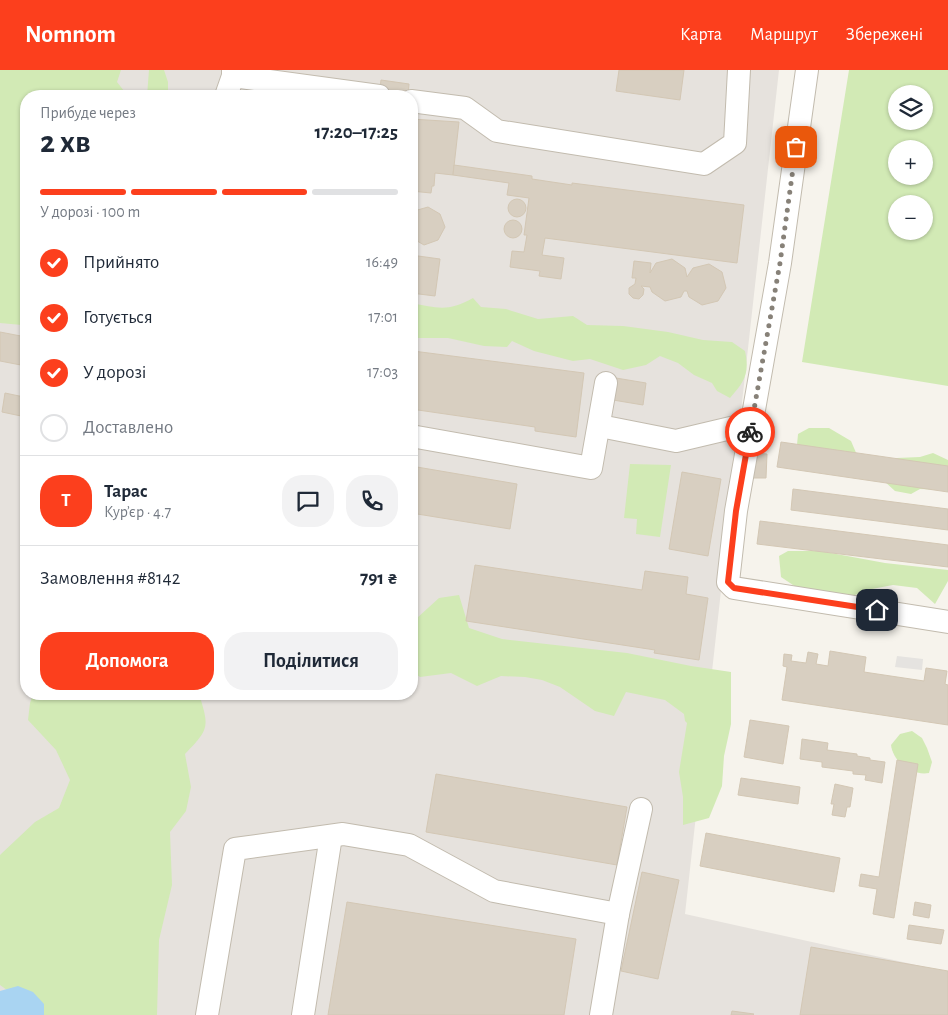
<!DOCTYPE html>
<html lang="uk">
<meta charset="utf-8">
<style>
body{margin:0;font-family:"Alegreya Sans",sans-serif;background:#f2f2f3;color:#1f2937;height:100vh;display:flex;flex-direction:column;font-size:19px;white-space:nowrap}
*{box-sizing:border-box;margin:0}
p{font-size:16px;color:#747a83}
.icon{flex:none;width:28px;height:28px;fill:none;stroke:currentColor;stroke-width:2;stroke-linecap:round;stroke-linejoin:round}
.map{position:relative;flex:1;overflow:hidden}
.panel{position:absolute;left:20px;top:20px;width:398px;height:610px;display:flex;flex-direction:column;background:#fff;border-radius:20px;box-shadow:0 1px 4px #0004}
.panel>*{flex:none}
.tools{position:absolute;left:888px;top:15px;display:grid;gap:10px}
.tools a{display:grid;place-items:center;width:45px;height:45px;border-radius:50%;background:#fff;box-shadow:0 1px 4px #0004;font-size:25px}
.pin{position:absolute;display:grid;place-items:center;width:42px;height:42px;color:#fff;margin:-21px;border-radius:10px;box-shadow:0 2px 8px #0006}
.courier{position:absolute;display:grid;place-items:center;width:50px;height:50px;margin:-25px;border:4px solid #fc3f1d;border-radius:50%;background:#fff;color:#222;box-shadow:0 1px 6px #0007}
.head em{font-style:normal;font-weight:700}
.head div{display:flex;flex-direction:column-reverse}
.head{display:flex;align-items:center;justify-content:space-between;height:85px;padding:0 20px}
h1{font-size:32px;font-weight:700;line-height:38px}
.bar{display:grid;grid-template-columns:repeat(4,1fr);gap:8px 5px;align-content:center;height:60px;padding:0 20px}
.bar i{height:6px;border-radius:4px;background:#e0e1e3}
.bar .current{background:#fc3f1d}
.bar p{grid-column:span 4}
.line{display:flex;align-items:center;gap:12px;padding:0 20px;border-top:1px solid #e0e1e3}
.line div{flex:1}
.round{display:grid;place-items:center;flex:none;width:52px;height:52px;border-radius:20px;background:#f2f2f3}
ol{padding:0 20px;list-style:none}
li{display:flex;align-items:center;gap:15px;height:55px}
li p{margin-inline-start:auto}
li .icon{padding:5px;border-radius:50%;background:#fc3f1d;color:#fff;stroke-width:4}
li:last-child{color:#747a83}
li i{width:28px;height:28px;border:2px solid #e0e1e3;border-radius:50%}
.action{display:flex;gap:10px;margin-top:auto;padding:10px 20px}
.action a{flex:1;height:58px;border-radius:20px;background:#fc3f1d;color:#fff;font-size:20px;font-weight:700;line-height:58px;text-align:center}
.action a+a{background:#f2f2f3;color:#1f2937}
header{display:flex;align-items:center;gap:30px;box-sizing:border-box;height:70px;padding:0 25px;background:#fc3f1d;color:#fff}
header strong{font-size:24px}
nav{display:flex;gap:28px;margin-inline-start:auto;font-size:18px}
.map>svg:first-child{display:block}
.industrial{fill:#e6e2dd;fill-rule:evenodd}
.green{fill:#d2eab5;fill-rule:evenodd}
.parking{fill:#e5e3e0}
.water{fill:#a9d4f2}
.building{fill:#d8cfc1;stroke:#d3c7b4}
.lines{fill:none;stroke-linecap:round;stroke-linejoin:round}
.minor-casing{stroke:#c2bbae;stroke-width:24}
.minor{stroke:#fff;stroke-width:22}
.done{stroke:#878178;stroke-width:5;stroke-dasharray:0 9}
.route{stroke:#fc3f1d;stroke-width:6}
</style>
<header>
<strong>Nomnom</strong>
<nav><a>Карта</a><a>Маршрут</a><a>Збережені</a></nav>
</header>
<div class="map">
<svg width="948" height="945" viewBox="0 0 948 945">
<rect width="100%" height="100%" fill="#f6f3ec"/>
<path class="industrial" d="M0,0H779L685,844L948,902V945H0ZM26,26H411V624H26Z"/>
<g class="green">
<polygon points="0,0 121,0 117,12 128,26 26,26 26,251 22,255 0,253"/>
<polygon points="149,0 164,0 168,12 168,26 147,26"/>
<path d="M849,0H948V316L802,292ZM896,24H924V51H896ZM896,79H924V106H896ZM896,134H924V161H896Z"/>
<path d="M473,228L481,237L506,239L538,249L573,246L587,255L623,256L668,262L703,270L732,272L745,281C750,304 744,312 730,328L717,321L712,313L694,305L678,293L660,286L646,295L623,300L590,289L573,291L534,281L512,271L507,277L484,276L448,268H411V233C438,238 448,242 473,228Z"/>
<polygon points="809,358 829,358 851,371 860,392 796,386 798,364"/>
<polygon points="933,383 948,390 948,420 920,419 911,424 895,421 883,410 882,397 897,388 920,387"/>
<polygon points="630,394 671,395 660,467 636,464 637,449 624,448"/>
<polygon points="788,481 820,481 885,493 948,500 948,511 935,534 917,518 893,515 872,519 849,527 799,519 781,507 779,486"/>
<polygon points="459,525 469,558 502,569 627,583 691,596 731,602 731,654 724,686 722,716 709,748 683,755 683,727 679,702 687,653 685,651 684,644 665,630 626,622 614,646 595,641 560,617 542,610 525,607 501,606 477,616 451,603 420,607 413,602 417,615 411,620 411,544 417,548 439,528"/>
<path d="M33,624H199C209,656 210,659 185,684L191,717L186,741L170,762L172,815L159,870L157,945H42L0,915V785L35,752L59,738L70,710L56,680L28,650L30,633Z"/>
<path d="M912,661L922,668L927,678L932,692L929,703C912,706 893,692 891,675L900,664Z"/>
</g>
<polygon class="parking" points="897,586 923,589 922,600 895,597"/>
<polygon class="water" points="18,916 33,922 44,934 44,945 0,945 0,921"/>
<g class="building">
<polygon points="619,0 684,0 680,30 616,21"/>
<polygon points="381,10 409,14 408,26 379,26"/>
<polygon points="411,49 459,52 453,105 435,103 434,116 432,116 431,123 411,121"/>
<polygon points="454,95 532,106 532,109 572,115 572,113 744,135 737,193 545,168 542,185 564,188 561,209 539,206 540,201 510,197 512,181 524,182 527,165 524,165 529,128 507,125 509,113 453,105"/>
<circle cx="517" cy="138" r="9"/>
<polygon points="428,137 440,144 445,157 438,170 424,175 412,168 411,146 414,141"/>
<circle cx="513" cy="159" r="9"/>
<polygon points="411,185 440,189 435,226 411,223"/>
<polygon points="672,189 685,198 687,207 693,198 709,194 722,202 726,218 718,231 702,235 689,227 687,221 684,221 681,227 665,231 652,222 650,217 641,216 644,219 643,225 639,229 633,228 629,224 629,218 635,214 636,208 632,208 634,191 651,193 650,203 656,193"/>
<polygon points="0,262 26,267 26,296 0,291"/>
<polygon points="411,278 413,279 413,281 584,303 576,367 535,361 535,357 411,339"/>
<polygon points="616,308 646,313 643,335 613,330"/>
<polygon points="5,323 24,327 21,346 2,342"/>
<polygon points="781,372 948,396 948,422 777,397"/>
<polygon points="752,383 767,384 766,408 750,408"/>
<polygon points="411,396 517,414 510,459 411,443"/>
<polygon points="682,402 721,409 708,486 669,479"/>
<polygon points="793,419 948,439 948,460 791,440"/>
<polygon points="760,451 948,475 948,497 757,474"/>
<polygon points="475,495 642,520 645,501 688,507 686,524 708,528 699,590 654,583 655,580 466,551"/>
<polygon points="830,581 866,587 864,602 924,611 926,598 947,601 945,614 948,615 948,655 782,630 787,597 783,596 784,584 792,585 791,591 806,593 808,582 818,584 816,594 828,596"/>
<polygon points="750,650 789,656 783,694 744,687"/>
<polygon points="802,669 828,673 827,680 857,684 857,686 870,688 870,690 885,692 882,713 865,710 866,705 853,704 853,701 822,697 822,692 800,689"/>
<polygon points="897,690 918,694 894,848 873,844 877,819 859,816 861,804 879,807"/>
<polygon points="436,704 627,737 617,795 426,762"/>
<polygon points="741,708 800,717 798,734 738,725"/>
<polygon points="835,714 853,718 850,737 847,737 845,747 832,745 834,734 831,734"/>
<polygon points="706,763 840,788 834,822 700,796"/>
<polygon points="642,802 679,810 658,909 621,901"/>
<polygon points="347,832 576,869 564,945 328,945"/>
<polygon points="915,832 931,835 929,848 913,845"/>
<polygon points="909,855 944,860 941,874 907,869"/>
<polygon points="811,877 948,901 948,945 800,945"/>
<polygon points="732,941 754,944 753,945 731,945"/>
</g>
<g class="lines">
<defs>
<g id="minor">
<polyline points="807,0 780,193 736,441 728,512 734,518 948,552"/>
<polyline points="233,6 379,26"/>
<polyline points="226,26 233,6 233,0"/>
<polyline points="411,31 465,38 497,61 704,94 735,73 739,0"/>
<polyline points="600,356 676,371 752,353"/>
<polyline points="411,366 591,398 606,313"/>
<polyline points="207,945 235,779 343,764 409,775 494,821 618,844"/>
<polyline points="303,945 331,766"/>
<polyline points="601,945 618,844 641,739"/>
</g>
</defs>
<use href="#minor" class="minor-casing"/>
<use href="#minor" class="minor"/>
</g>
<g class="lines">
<polyline class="done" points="750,362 780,193 796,77"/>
<polyline class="route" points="750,362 736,441 728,512 734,518 877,540"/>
</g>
</svg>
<div class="tools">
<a><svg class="icon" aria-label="layers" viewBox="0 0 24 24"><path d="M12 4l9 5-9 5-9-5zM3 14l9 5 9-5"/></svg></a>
<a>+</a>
<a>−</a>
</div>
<div class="pin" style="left:796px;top:77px;background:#ea580c"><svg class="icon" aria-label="bag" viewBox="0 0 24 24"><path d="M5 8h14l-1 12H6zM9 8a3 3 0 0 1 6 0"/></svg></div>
<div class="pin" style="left:877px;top:540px;background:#1f2937"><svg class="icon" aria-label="home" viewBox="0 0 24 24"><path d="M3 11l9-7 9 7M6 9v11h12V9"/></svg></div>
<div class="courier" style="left:750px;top:362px"><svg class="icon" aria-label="bike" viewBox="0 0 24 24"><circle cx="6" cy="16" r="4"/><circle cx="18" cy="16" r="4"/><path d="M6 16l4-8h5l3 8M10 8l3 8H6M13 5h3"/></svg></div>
<section class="panel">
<div class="head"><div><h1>2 хв</h1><p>Прибуде через</p></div><em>17:20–17:25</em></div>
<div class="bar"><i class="current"></i><i class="current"></i><i class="current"></i><i></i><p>У дорозі · 100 m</p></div>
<ol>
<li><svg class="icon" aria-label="check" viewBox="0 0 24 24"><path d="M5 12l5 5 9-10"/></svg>Прийнято<p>16:49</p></li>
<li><svg class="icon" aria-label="check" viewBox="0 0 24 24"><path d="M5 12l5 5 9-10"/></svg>Готується<p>17:01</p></li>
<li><svg class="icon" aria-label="check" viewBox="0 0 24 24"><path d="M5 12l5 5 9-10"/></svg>У дорозі<p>17:03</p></li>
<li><i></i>Доставлено</li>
</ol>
<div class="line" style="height:90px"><b class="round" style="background:#fc3f1d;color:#fff">Т</b><div><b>Тарас</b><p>Кур’єр · 4.7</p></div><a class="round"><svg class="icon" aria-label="chat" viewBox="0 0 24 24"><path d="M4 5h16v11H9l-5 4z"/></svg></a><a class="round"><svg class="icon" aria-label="phone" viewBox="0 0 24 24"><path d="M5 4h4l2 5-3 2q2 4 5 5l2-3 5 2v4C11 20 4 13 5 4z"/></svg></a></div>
<div class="line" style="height:65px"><div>Замовлення #8142</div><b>791 ₴</b></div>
<div class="action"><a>Допомога</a><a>Поділитися</a></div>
</section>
</div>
